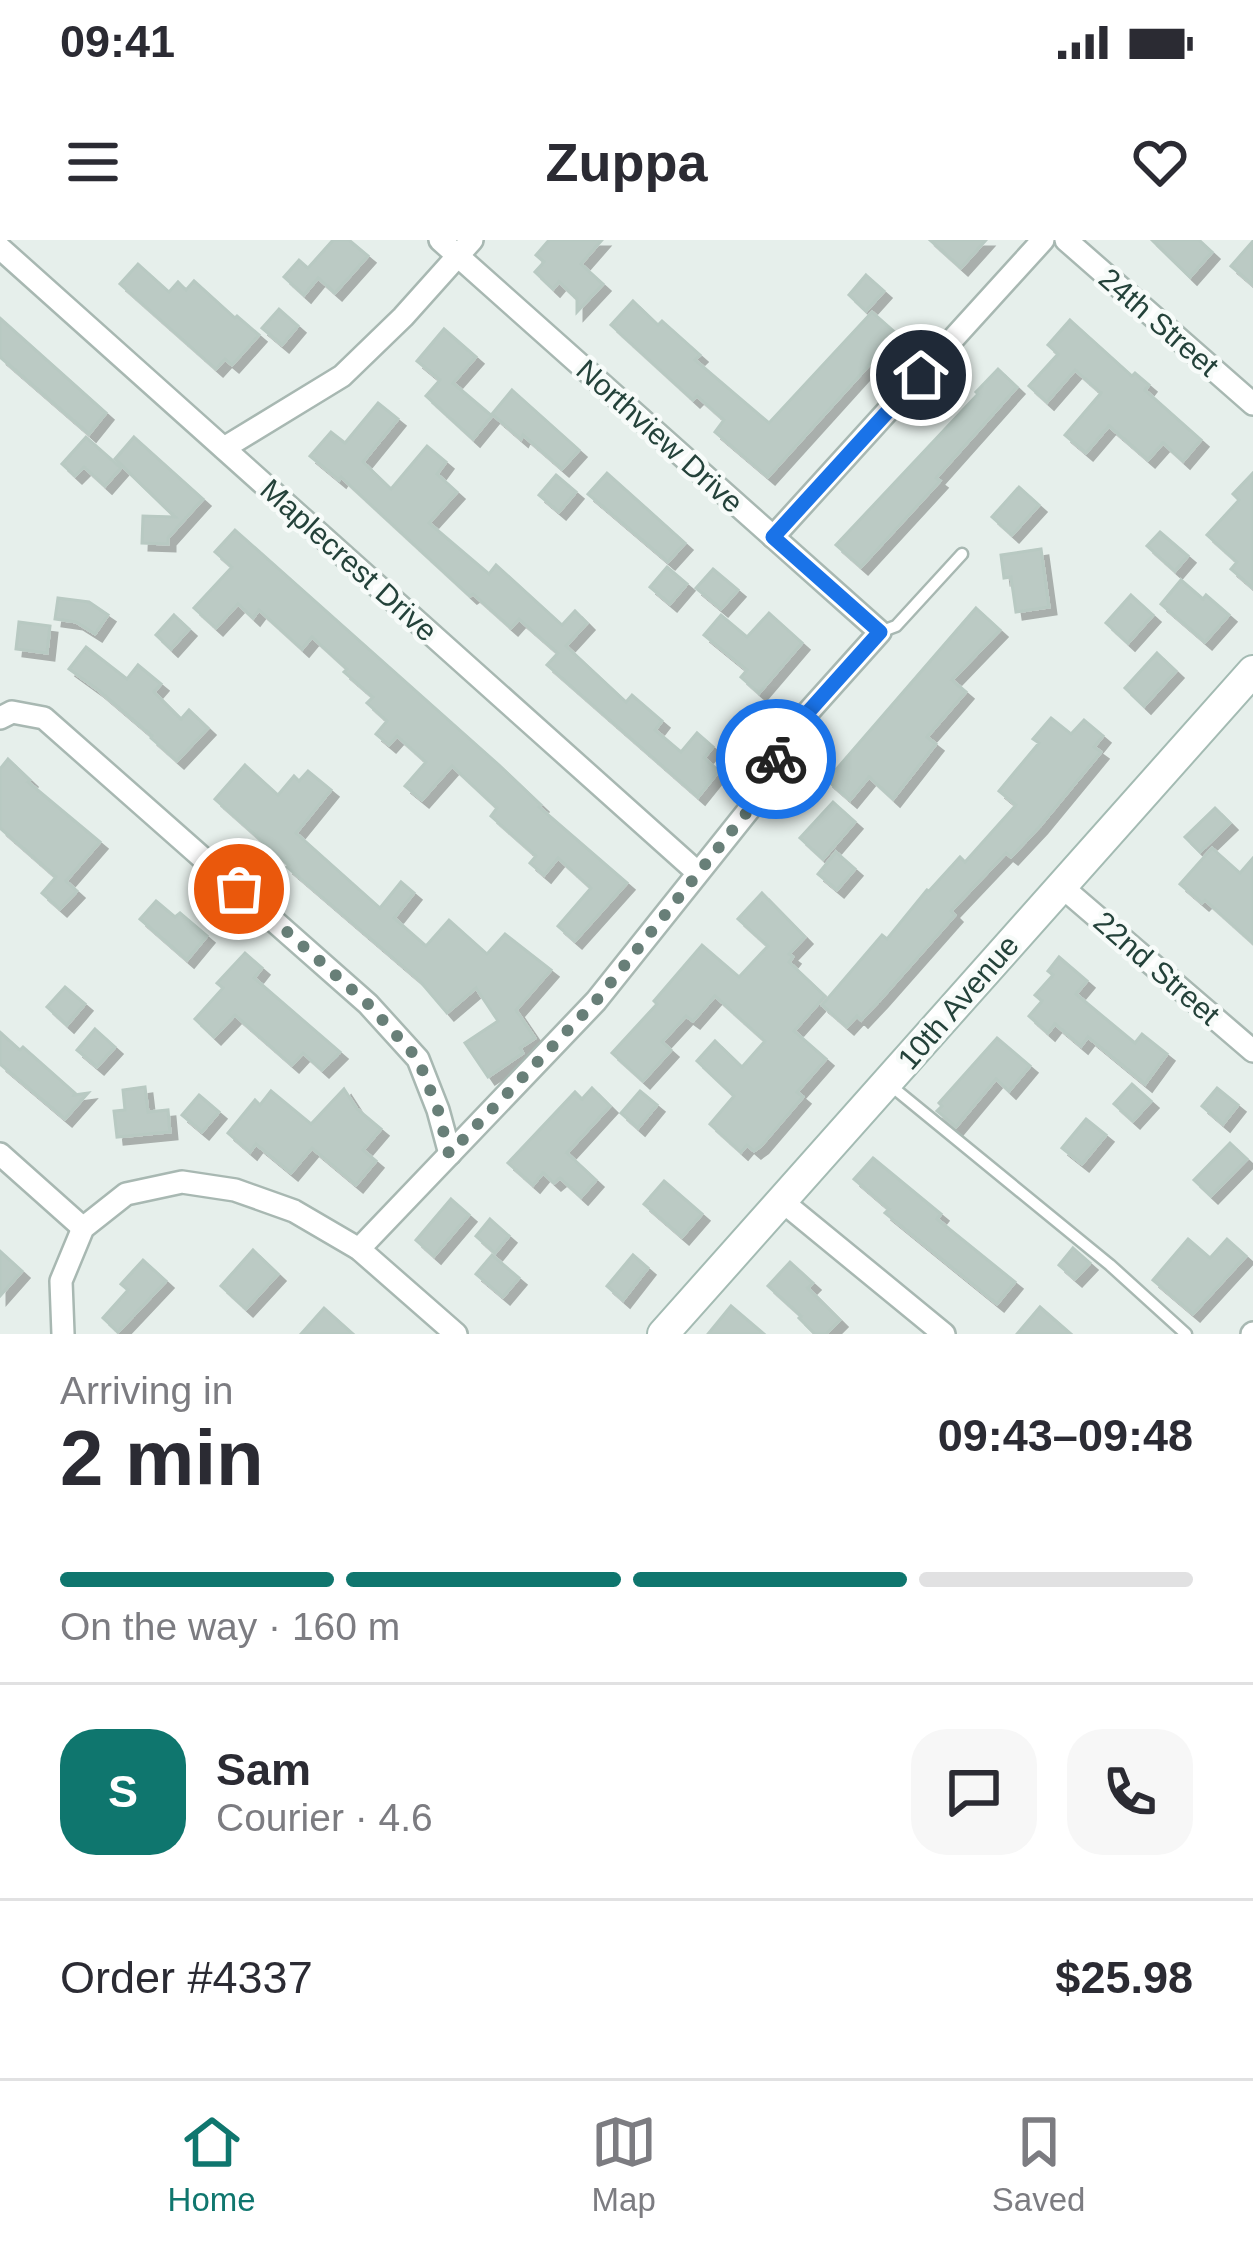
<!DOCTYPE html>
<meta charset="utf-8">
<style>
body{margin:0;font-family:Helvetica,sans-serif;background:#f7f7f7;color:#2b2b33;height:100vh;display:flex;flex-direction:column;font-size:45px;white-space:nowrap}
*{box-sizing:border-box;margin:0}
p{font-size:39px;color:#7c7c81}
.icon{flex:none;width:66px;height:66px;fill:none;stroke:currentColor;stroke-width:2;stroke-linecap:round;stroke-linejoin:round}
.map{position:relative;height:1094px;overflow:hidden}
.panel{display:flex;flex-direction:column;background:#fff;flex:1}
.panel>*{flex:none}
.pin{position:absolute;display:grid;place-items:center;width:102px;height:102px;color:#fff;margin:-51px;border:6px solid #fff;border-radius:50%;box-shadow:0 3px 12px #0007}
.courier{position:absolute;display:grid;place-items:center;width:120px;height:120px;margin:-60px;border:9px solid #1a73e8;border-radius:50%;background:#fff;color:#222;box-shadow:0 3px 15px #0007}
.headline em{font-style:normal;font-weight:800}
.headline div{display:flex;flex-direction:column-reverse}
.headline{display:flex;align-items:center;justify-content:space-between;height:204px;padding:0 60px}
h1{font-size:78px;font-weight:800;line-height:90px}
.bar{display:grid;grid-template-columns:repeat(4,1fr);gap:18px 12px;align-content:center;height:144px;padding:0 60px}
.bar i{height:15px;border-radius:9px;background:#e1e1e2}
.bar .on{background:#0f766e}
.bar p{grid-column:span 4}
.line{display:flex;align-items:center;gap:30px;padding:0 60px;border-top:3px solid #e1e1e2}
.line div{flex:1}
.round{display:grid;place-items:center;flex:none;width:126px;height:126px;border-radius:36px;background:#f7f7f7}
.status{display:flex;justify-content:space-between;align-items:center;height:84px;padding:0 60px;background:#fff;direction:ltr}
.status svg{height:33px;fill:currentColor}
header{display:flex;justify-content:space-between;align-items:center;height:156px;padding:0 60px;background:#fff;font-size:54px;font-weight:800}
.menu{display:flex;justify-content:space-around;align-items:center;height:168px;border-top:3px solid #e1e1e2;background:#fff;font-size:33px;color:#7c7c81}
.menu a{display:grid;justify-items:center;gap:6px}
.menu .on{color:#0f766e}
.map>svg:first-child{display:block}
.building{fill:#bbcac4;stroke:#b8c9c2;stroke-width:3;filter:url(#shadow)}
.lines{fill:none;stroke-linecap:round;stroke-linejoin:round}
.lane-casing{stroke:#a8b8b2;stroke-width:15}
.street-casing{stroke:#a8b8b2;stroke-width:26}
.secondary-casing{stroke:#a4bbb3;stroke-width:34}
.lane{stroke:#fff;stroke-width:10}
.street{stroke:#fff;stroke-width:21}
.secondary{stroke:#fff;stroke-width:30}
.done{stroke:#687f78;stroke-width:12;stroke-dasharray:0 21.6}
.route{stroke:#1a73e8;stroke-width:15}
.labels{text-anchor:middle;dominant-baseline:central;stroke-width:9;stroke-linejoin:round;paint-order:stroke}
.street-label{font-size:30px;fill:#24423a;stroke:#f7fbf9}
</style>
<div class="status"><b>09:41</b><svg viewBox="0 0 49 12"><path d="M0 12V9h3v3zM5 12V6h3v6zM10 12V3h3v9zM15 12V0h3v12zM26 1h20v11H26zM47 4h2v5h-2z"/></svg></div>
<header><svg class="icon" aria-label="menu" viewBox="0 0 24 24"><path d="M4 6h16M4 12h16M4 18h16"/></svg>Zuppa<svg class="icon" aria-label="heart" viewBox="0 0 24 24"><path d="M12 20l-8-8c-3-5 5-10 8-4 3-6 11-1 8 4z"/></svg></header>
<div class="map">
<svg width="1253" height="1094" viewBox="0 0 1253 1094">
<defs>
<filter id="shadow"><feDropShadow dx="7" dy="7" stdDeviation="0" flood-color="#0004"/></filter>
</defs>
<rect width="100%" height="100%" fill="#e6efeb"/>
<g class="building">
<polygon points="333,0 349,0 368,16 335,53 318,38 304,55 284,37 299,20 308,28"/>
<polygon points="549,0 602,0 581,24 603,44 577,72 577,59 559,42 553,49 535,32 544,22 536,15"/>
<polygon points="930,0 986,0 961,28"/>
<polygon points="1152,0 1199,0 1212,12 1190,37"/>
<polygon points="1253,1 1253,45 1231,26"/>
<polygon points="138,24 169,52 178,42 186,50 194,41 235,78 237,76 259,95 232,125 225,119 216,129 120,44"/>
<polygon points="866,35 884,51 866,71 849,55"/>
<polygon points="633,61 658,85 662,81 700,115 695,120 769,183 872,72 897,94 768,237 715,192 724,180 697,156 693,160 611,85"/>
<polygon points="279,69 298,86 282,105 262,88"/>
<polygon points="0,78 106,173 89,194 0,117"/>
<polygon points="1070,80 1132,136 1135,133 1149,145 1145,150 1201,200 1183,221 1163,203 1148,220 1109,186 1086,213 1065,195 1101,153 1075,130 1047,162 1029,146 1058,114 1048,105"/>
<polygon points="444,89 476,117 453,143 492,176 473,199 426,156 440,140 417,121"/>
<polygon points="998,129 1017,147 936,238 940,241 861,327 836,305 978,154 976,152"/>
<polygon points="512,150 579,210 562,229 523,195 521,199 492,174"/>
<polygon points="378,163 398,179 363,222 391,249 427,206 446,222 437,234 457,252 429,283 489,334 496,325 562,385 575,371 587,383 566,406 626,462 632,455 662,481 655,490 681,512 697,493 713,507 704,518 719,531 698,557 547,425 558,413 519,379 511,388 473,354 470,356 341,237 339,240 310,216 331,192 345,203"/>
<polygon points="86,197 121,228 105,246 84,227 75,236 62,224"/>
<polygon points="134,197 203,259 168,298 168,304 142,303 143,276 175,277 115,219"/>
<polygon points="607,233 685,303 668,322 588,254"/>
<polygon points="1253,233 1253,348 1231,329 1237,322 1207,295 1239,260 1233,254"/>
<polygon points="556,235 576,252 559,272 539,255"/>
<polygon points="1019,247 1039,265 1012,295 992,277"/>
<polygon points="235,290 499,525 541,565 539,567 627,643 575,701 558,686 591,648 558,618 544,635 530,623 536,616 491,576 497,568 452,526 422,560 405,546 426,522 397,496 389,505 376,494 387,481 367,463 373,457 344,432 347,429 312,397 302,409 259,370 253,378 238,364 216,388 194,368 232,327 215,312"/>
<polygon points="1160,292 1188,316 1175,331 1147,306"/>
<polygon points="1041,309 1049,367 1016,372 1011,337 1004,338 1001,315"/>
<polygon points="667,327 687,344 670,364 650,347"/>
<polygon points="713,329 738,350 721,369 696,348"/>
<polygon points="1181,340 1203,359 1206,355 1229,375 1205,402 1161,364"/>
<polygon points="1131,355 1153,375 1128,403 1106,383"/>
<polygon points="58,358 89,362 108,375 95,394 76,382 55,379"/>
<polygon points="976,368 1000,390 952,440 966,452 927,497 936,504 893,559 869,537 850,560 827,540"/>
<polygon points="769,373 802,403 759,453 741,437 747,430 704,395 721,375 747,397"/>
<polygon points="174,375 189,389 171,409 156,395"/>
<polygon points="19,382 50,386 47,413 16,409"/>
<polygon points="86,407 127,439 138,425 161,444 154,452 181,479 189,470 208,488 177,521 151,498 152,496 98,450 69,429"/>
<polygon points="1157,413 1176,431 1144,466 1125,448"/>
<polygon points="1051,478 1071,494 1084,480 1103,496 1094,507 1101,512 1040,586 1011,617 1006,613 951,671 955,675 880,760 861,780 857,776 847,787 822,765 882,695 887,699 927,650 929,651 960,617 965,622 1016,565 999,551 1039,503 1033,499"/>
<polygon points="8,519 30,540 28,542 100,602 66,641 77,651 60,669 42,653 56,637 0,588 0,529"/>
<polygon points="245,525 278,555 294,536 299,541 308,531 331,550 296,593 380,668 401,642 414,653 394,678 426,706 449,680 487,714 505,694 551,730 516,770 535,798 520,808 523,813 488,837 465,803 498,781 476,748 447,773 419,740 287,627 289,625 215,559"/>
<polygon points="833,562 855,582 823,619 800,598"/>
<polygon points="1215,568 1230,583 1200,612 1185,597"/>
<polygon points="1212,608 1240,633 1253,618 1253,703 1205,660 1202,663 1180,644"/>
<polygon points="836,612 855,629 837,650 818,634"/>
<polygon points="762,653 805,697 789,714 793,717 789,722 825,756 794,791 826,819 797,852 803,857 761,906 754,911 747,905 741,912 710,884 734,856 697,821 715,801 742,827 765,801 715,756 693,781 686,776 662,802 671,810 643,841 612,813 657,764 654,761 702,705 739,737 768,706 738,679"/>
<polygon points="156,661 175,677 180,673 207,696 187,720 140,679"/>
<polygon points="245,713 262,728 254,738 340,812 322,830 303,813 292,825 235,775 214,797 195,779 223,748 217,743"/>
<polygon points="1059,717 1087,741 1076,754 1135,803 1142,794 1167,814 1145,844 1088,797 1081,806 1055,784 1048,793 1029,776 1042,761 1035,755 1053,735 1048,731"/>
<polygon points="65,747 85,764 67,785 47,767"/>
<polygon points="95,789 115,807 97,827 77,810"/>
<polygon points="0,792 20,810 23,807 75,853 74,855 88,853 65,879 0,824"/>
<polygon points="997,798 1030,826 1009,851 996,839 956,887 937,871 942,866 939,863"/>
<polygon points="1132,844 1151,861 1133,881 1114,864"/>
<polygon points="145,847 148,872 168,870 170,892 117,897 114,871 125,870 123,850"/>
<polygon points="592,848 610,866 567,913 596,940 581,957 560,938 554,943 543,933 533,945 508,923 575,852 582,859"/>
<polygon points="1217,848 1238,865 1223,884 1202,866"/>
<polygon points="344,849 357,869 381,889 363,910 376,921 356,945 312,908 291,933 256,904 250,912 228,893 255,860 260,865 271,851 311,884"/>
<polygon points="640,851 657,865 638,888 621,873"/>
<polygon points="199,855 219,872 202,892 182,875"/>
<polygon points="1086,879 1106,895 1082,924 1062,908"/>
<polygon points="1230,903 1247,919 1211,956 1194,940"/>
<polygon points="873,918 941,974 937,979 1015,1042 997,1064 885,973 889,969 854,939"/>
<polygon points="664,941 702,974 682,997 644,964"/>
<polygon points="451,959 469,975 434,1016 416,1000"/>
<polygon points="490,979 509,996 495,1013 476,996"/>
<polygon points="1188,999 1210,1018 1227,999 1246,1016 1193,1074 1153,1040"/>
<polygon points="1073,1008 1090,1023 1075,1039 1059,1025"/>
<polygon points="253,1010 278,1034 246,1069 221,1046"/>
<polygon points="0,1011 22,1031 0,1056"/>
<polygon points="492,1015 519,1038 503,1057 476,1034"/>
<polygon points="633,1015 648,1028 623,1060 607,1046"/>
<polygon points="143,1020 166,1041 118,1092 103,1078 128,1050 121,1044"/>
<polygon points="790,1022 813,1043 808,1048 840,1080 826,1094 815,1094 799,1078 801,1076 768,1046"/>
<polygon points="731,1066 764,1094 708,1094"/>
<polygon points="1040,1067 1071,1094 1017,1094"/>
<polygon points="324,1068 353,1094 301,1094"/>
</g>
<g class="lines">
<defs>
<g id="lane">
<polyline points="880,392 896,386 962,314"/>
<polyline points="890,845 1110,1025 1186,1094"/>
</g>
<g id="street">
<polyline points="1066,0 1253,164"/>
<polyline points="0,8 697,632"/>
<polyline points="224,208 342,136 403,77 472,0"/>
<polyline points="773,297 1043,0"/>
<polyline points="0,478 12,472 44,478 368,764 418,819 438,870 450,914"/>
<polyline points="1061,646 1253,811"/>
<polyline points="0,914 83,988"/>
<polyline points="783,962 944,1094"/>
<polyline points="359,1009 596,761 763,552 784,499 880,392 440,0"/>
<polyline points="63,1094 61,1041 83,988 126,954 182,942 235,950 294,971 359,1009 456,1094"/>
<polyline points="1252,1094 1253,1093"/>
</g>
<polyline id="secondary" points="663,1094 1253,431"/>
</defs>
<use href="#lane" class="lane-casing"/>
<use href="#street" class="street-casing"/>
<use href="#secondary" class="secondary-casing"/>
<use href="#lane" class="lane"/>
<use href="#street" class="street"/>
<use href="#secondary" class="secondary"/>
</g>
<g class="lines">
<polyline class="done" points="239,649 368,764 418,819 438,870 449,914 596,761 763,552 776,519"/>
<polyline class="route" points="776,519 784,499 880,392 773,297 921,135"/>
</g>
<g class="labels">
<g class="street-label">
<text transform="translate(1159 82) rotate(41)">24th Street</text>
<text transform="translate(660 196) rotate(42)">Northview Drive</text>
<text transform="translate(349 320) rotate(42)">Maplecrest Drive</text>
<text transform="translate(1157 728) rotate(41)">22nd Street</text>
<text transform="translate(958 762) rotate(-49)">10th Avenue</text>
</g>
</g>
</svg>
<div class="pin" style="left:239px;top:649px;background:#ea580c"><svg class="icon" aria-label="bag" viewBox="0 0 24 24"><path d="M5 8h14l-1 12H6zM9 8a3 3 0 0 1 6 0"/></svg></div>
<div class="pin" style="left:921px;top:135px;background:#1f2937"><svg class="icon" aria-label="home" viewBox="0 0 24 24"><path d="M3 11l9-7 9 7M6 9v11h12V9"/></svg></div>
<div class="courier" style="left:776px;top:519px"><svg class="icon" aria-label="bike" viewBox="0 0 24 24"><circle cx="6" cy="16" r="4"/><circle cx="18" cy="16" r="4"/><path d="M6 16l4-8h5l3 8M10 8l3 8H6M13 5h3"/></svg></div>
</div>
<section class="panel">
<div class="headline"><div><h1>2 min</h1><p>Arriving in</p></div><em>09:43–09:48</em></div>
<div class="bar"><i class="on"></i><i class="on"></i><i class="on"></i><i></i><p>On the way · 160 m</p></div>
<div class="line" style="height:216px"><b class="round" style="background:#0f766e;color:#fff">S</b><div><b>Sam</b><p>Courier · 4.6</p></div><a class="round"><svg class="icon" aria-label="chat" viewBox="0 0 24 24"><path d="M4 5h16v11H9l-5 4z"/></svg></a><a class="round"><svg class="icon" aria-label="phone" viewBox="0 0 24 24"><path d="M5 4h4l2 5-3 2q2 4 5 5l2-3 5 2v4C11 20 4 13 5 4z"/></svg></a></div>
<div class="line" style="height:156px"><div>Order #4337</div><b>$25.98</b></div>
</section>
<nav class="menu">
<a class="on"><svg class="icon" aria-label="home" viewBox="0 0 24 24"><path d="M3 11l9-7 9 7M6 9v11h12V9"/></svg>Home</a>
<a><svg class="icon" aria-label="map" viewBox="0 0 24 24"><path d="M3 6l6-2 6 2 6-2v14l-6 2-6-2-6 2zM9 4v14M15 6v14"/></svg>Map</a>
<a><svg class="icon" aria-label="saved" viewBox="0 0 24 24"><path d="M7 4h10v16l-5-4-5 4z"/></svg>Saved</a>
</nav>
